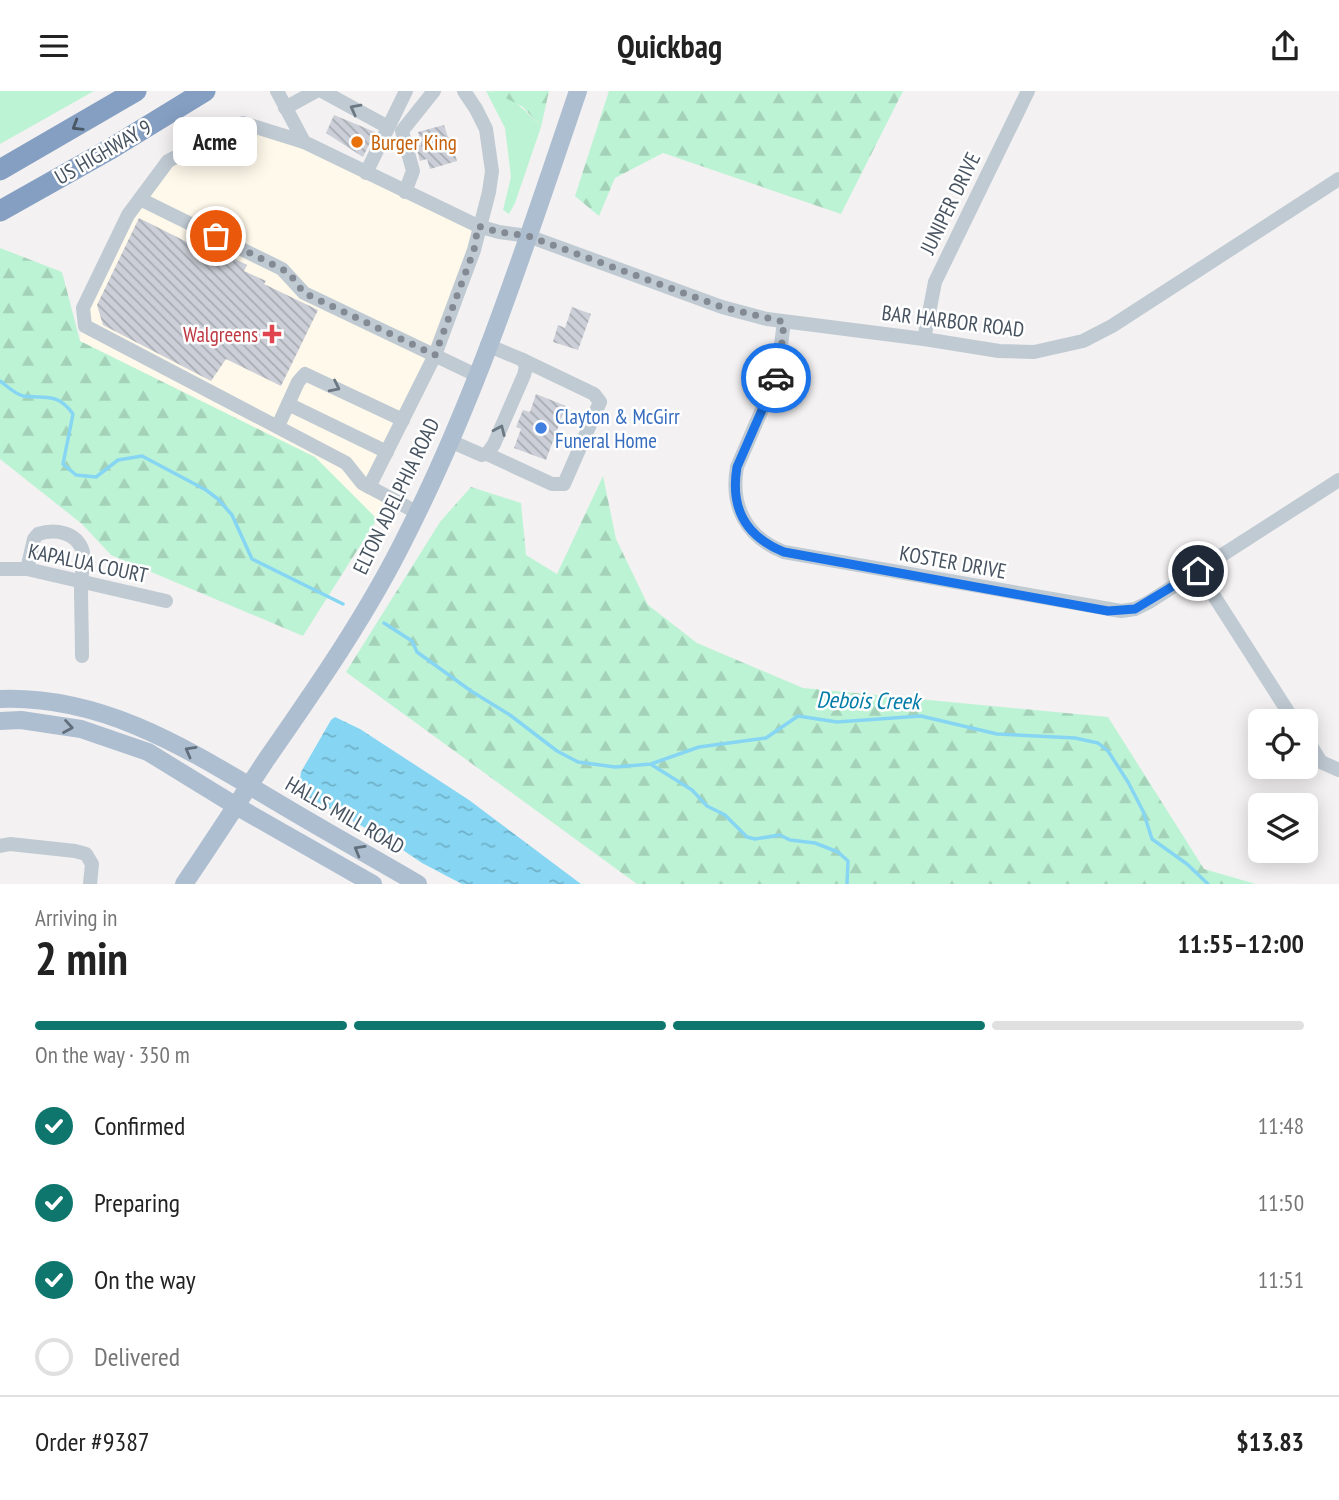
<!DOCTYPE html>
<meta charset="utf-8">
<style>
body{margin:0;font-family:"PT Sans Narrow",sans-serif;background:#f2f2f2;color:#222;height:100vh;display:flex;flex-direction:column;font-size:26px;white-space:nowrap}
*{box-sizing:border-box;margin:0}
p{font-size:23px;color:#767676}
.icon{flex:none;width:38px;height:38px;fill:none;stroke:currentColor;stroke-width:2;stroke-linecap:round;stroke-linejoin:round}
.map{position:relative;height:793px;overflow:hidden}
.details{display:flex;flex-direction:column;background:#fff;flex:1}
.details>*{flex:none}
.controls{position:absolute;left:1248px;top:618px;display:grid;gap:14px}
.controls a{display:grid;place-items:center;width:70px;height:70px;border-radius:10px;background:#fff;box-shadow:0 4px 18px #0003;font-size:35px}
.pin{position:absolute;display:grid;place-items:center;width:60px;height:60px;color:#fff;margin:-30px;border:4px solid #fff;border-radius:50%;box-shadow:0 2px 7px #0007}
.courier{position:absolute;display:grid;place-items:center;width:70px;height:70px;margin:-35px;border:5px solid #1a73e8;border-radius:50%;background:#fff;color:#222;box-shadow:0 2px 9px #0007}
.bubble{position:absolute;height:49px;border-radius:10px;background:#fff;box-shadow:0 4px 18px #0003;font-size:23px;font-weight:800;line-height:49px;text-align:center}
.overview em{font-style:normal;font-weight:800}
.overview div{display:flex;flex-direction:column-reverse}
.overview{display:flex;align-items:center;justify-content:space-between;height:119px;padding:0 35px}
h1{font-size:46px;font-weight:800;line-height:52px}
.bar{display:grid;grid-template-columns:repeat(4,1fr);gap:10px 7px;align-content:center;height:84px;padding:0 35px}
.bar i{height:9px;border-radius:5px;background:#e0e0e0}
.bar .active{background:#0f766e}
.bar p{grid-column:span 4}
.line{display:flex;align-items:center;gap:18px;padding:0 35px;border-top:2px solid #e0e0e0}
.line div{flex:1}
ol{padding:0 35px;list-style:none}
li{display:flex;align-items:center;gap:21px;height:77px}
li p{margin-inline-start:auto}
li .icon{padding:7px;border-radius:50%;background:#0f766e;color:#fff;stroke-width:4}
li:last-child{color:#767676}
li i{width:38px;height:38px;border:4px solid #e0e0e0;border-radius:50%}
header{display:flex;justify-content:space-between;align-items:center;height:91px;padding:0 35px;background:#fff;font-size:32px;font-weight:800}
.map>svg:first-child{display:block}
.commercial{fill:#fef9ea}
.grass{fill:#bdf3d5}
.forest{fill:url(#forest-firs)}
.water{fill:url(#water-ripples)}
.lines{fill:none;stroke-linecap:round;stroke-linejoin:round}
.stream{stroke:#86d6f3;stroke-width:3.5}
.building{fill:url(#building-back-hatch)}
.minor{stroke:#c0cad3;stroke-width:14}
.major{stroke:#aebed1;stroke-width:18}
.highway{stroke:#859fc3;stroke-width:21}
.oneway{stroke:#6b7782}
.oneway2{stroke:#4a5765}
.oneway3{stroke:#616e7c}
.done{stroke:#838a93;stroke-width:7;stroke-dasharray:0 12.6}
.route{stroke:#1a73e8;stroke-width:9}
.food-dot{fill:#e8710a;stroke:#fff;stroke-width:2.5}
.health-dot{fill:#e0444e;stroke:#fff;stroke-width:2.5}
.shop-dot{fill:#3f7fe0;stroke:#fff;stroke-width:2.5}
.labels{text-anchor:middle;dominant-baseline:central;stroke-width:5;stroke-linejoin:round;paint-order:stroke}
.food-label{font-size:21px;fill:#c56008;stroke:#fff;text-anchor:start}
.street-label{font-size:21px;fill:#475360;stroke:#fff}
.health-label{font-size:21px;fill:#be3a42;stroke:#fff;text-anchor:end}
.shop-label{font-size:21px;fill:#366cbe;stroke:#fff;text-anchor:start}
.water-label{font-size:23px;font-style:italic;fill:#037ca8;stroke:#fff}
</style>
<header><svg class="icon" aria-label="menu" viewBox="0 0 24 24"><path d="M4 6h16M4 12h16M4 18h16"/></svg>Quickbag<svg class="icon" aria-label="share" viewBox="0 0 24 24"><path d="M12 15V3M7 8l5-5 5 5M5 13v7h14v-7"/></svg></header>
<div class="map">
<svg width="1339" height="793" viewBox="0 0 1339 793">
<defs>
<pattern id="forest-firs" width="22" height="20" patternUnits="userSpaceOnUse" patternTransform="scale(1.75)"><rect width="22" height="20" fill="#bdf3d5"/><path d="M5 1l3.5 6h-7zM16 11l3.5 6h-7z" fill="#a4d2b9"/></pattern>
<pattern id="water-ripples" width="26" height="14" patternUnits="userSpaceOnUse" patternTransform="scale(1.75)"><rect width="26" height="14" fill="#86d6f3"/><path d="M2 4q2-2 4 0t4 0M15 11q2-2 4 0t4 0" fill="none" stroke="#6fb0c8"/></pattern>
<pattern id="building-back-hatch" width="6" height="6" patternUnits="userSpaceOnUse" patternTransform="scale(1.75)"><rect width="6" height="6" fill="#cccfd7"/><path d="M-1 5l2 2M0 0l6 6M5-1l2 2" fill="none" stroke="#a7abb2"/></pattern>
</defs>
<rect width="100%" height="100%" fill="#f3f1f1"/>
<polygon class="commercial" points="243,32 478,135 435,264 371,391 396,437 377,428 315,366 80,250 83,217 128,124 168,70"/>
<g class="grass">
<polygon points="0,0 94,0 0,53"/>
<path d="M486,0C508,0 528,22 541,36L515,112L509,123L503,119L511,86L505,37Z"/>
</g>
<g class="forest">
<polygon points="492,0 549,0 541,36 523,16"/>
<polygon points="609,0 903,0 841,123 663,62 615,87 599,125 575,105"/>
<polygon points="0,157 62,181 80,250 315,366 377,428 303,545 111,464 82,433 0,368"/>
<polygon points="603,385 616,448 648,514 697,552 803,597 1108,626 1204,778 1256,793 637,793 346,581 440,431 471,396 521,412 526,464 557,483"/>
</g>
<polygon class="water" points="335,626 360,638 469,709 581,793 462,793 422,772 388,749 304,704 299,696 301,681 331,629"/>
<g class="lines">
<g class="stream">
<path d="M0,290C7,295 15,303 23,305C46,308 57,301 73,323L63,373L76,384L96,386L118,369L142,365L206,399L218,408L232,424L252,468L343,513"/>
<polyline points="384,532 412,550 417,561 471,600 510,624 557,660 578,671 615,676 651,673 699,656 766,647 798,625 837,631 921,625 997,643 1075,647 1098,652 1108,660 1128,691 1143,720 1152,748 1187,773 1208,793"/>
<polyline points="652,674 692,699 707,715 725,724 747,746 755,748 780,744 790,749 815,752 838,761 848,770 847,793"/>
</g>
</g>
<g class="building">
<polygon points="334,24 375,41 363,66 326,42"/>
<polygon points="444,34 448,46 450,46 457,70 430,78 427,68 420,70 416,55 421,54 418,41"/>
<polygon points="139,127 193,154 196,148 247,174 244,180 266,190 264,193 318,219 281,295 226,268 211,290 103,234 97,214"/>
<polygon points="572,216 591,223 578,259 553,251 558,234 565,237"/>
<polygon points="536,303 566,315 546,369 514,357 521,338 516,336 523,319 530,321"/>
</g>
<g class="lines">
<g class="minor">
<polyline points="277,0 304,51 478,135 499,141 528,145 722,216 767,228 924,248 999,260 1034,261 1083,250 1112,235 1339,88"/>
<polyline points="322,0 388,36"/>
<polyline points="285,17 316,0"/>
<polyline points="304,51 243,32 168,70 128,124 83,217 85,235 346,372 362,392 418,422"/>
<polyline points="366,82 406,0"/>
<polyline points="405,101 413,80 402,40 434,0"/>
<polyline points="140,108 282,178 304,202 476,284"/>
<path d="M784,231L777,284L737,376C730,415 746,446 784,461L1121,520L1135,518L1149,511L1339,389"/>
<polyline points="924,248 935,191 1028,0"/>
<polyline points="288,313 387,361"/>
<polyline points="278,335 298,291 305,283 403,329"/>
<polyline points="450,350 482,364 487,363 494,353 524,284 526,276 523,269 487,254"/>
<polyline points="487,363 552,393 564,393 600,311 594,303 523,269"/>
<polyline points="369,396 435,264 474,159 489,101 492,80 486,38 476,18 464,0"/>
<polyline points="0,478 27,478 166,510"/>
<path d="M27,478L34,448L38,443C54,438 77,440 83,461C85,470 81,484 81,494C81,517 82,541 82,565"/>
<polyline points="1198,480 1294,630"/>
<polyline points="1306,647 1321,671 1339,679"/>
<polyline points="0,755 10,753 75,760 86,763 92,773 90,793"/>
</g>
<g class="major">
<path d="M0,608C106,604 192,661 280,713C325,740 372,766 418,793"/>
<polyline points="0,630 21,629 81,638 148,661 236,715 373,793"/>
<path d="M184,793C212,752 239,710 266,669C316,597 367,524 406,445C478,303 527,150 578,0"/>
</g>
<g class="highway">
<polyline points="0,79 136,0"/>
<polyline points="0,120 112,57 205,0"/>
</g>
</g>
<defs><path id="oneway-chevron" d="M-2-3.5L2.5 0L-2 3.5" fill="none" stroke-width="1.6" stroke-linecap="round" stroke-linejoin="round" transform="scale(1.75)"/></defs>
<g class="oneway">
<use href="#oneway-chevron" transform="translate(355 18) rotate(-152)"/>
<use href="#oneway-chevron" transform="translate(335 296) rotate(26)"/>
<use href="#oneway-chevron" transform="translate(500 339) rotate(-66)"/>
</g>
<use class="oneway2" href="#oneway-chevron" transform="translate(77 35) rotate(149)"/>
<g class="oneway3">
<use href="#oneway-chevron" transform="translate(68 636) rotate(9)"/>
<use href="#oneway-chevron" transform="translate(190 660) rotate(-151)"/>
<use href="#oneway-chevron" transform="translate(359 759) rotate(-150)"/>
</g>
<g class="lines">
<polyline class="done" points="216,145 282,178 289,182 304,202 435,264 474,159 478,135 499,141 528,145 722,216 784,231 780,271 776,287"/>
<path class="route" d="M776,287L737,376C730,417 745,445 784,461L1108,520L1135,518L1198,480"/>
</g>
<circle class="food-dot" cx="357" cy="51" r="7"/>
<path class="health-dot" d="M268.5 232.5h7v7h7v7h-7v7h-7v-7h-7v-7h7z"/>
<circle class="shop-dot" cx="541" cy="337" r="7"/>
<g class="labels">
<g class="food-label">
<text x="371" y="51">Burger King</text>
</g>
<g class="street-label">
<text transform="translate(103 61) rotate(-30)">US HIGHWAY 9</text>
<text transform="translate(950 112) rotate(-64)">JUNIPER DRIVE</text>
<text transform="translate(953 230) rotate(7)">BAR HARBOR ROAD</text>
<text transform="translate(396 405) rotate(-64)">ELTON ADELPHIA ROAD</text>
<text transform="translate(953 471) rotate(10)">KOSTER DRIVE</text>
<text transform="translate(88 472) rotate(12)">KAPALUA COURT</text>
<text transform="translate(345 724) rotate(30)">HALLS MILL ROAD</text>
</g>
<g class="health-label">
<text x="258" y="243">Walgreens</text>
</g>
<g class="shop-label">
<text x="555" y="325">Clayton &amp; McGirr<tspan x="555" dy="24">Funeral Home</tspan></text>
</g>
<g class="water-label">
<text transform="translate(868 609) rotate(1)">Debois Creek</text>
</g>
</g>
</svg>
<div class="controls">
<a><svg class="icon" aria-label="locate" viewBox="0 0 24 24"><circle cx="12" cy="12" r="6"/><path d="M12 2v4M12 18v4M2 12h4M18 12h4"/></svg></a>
<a><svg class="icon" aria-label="layers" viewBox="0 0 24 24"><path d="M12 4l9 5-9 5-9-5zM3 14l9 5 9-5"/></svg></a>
</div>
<div class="pin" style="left:216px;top:145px;background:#ea580c"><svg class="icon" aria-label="bag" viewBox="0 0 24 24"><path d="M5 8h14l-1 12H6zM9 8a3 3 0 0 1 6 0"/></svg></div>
<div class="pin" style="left:1198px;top:480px;background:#1f2937"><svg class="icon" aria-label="home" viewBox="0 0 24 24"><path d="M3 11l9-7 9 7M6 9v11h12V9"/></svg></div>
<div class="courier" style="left:776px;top:287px"><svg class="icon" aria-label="car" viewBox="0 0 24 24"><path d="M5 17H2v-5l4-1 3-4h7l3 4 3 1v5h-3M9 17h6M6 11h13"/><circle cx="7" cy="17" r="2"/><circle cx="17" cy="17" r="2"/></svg></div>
<div class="bubble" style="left:173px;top:26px;width:84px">Acme</div>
</div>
<section class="details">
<div class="overview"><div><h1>2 min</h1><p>Arriving in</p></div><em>11:55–12:00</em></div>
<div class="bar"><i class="active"></i><i class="active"></i><i class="active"></i><i></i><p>On the way · 350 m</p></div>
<ol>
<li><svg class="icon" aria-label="check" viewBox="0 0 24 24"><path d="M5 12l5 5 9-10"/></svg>Confirmed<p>11:48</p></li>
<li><svg class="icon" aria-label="check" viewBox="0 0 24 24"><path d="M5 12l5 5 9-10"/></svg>Preparing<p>11:50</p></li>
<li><svg class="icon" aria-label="check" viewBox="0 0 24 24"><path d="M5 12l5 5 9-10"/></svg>On the way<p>11:51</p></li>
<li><i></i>Delivered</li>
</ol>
<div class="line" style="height:91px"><div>Order #9387</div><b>$13.83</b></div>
</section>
